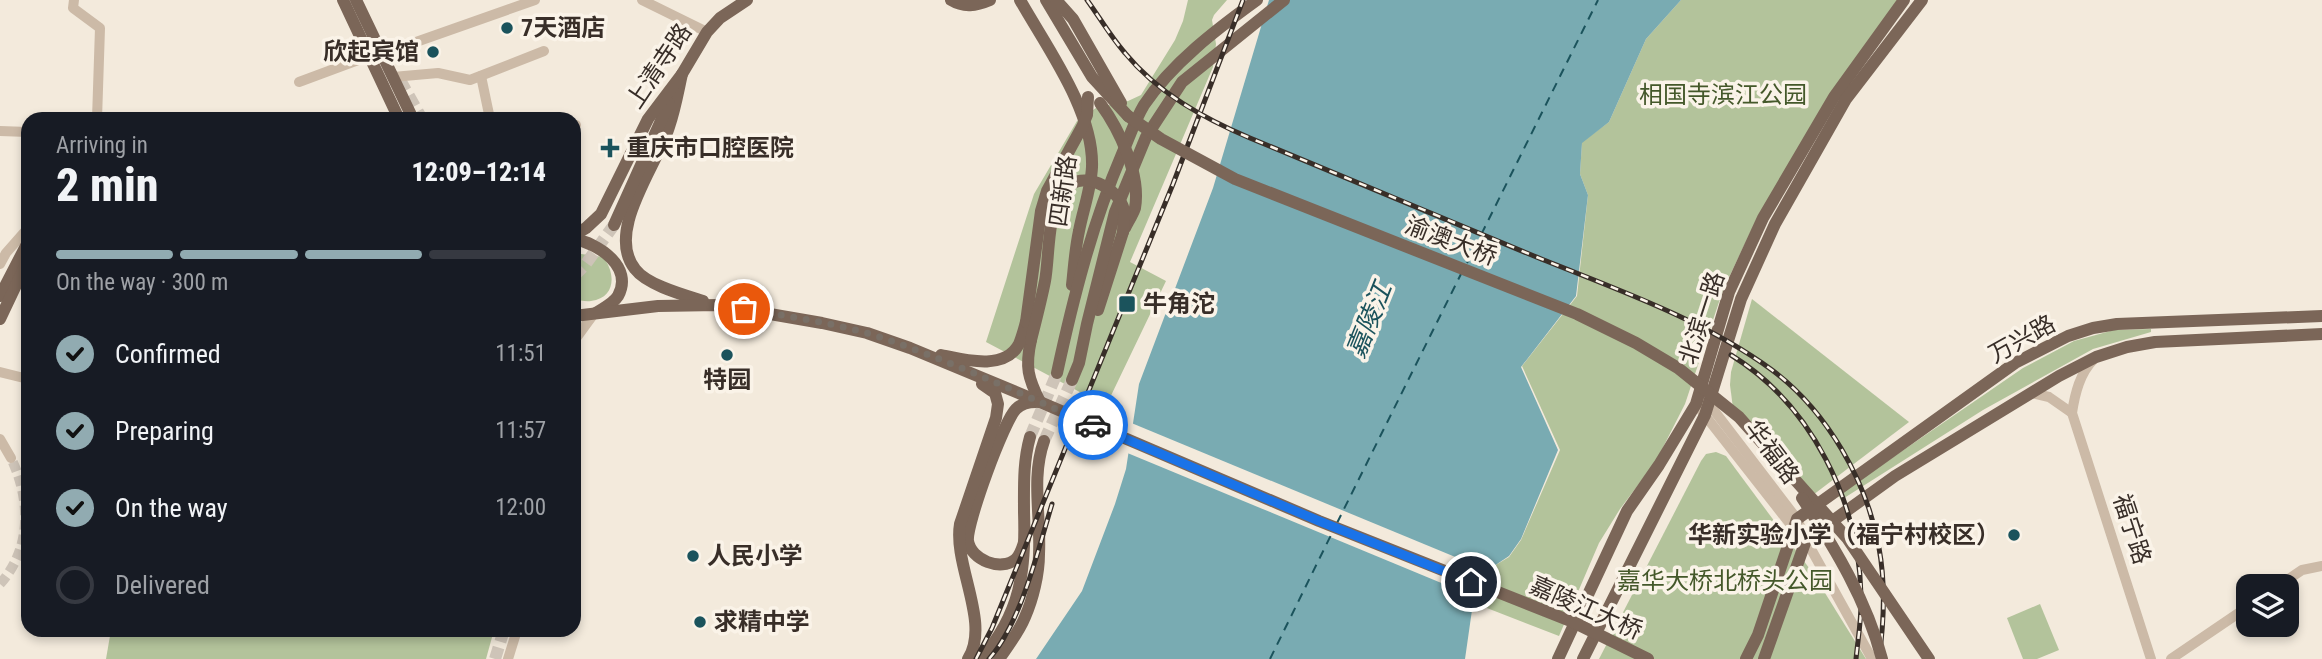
<!DOCTYPE html>
<meta charset="utf-8">
<style>
body{margin:0;font-family:"Roboto Condensed","Noto Sans SC",sans-serif;background:#242831;color:#f1f3f6;height:100vh;display:flex;flex-direction:column;font-size:26px;white-space:nowrap}
*{box-sizing:border-box;margin:0}
p{font-size:23px;color:#9ea1a6}
.icon{flex:none;width:38px;height:38px;fill:none;stroke:currentColor;stroke-width:2;stroke-linecap:round;stroke-linejoin:round}
.map{position:relative;flex:1;overflow:hidden}
.drawer{position:absolute;left:21px;top:112px;width:560px;height:525px;display:flex;flex-direction:column;background:#171b24;border-radius:21px;box-shadow:0 4px 10px #0003}
.drawer>*{flex:none}
.tools{position:absolute;left:2236px;top:574px;display:grid;gap:14px}
.tools a{display:grid;place-items:center;width:63px;height:63px;border-radius:14px;background:#171b24;box-shadow:0 4px 10px #0003;font-size:35px}
.pin{position:absolute;display:grid;place-items:center;width:60px;height:60px;color:#fff;margin:-30px;border:4px solid #fff;border-radius:50%;box-shadow:0 2px 7px #0007}
.courier{position:absolute;display:grid;place-items:center;width:70px;height:70px;margin:-35px;border:5px solid #1a73e8;border-radius:50%;background:#fff;color:#222;box-shadow:0 2px 9px #0007}
.headline em{font-style:normal;font-weight:800}
.headline div{display:flex;flex-direction:column-reverse}
.headline{display:flex;align-items:center;justify-content:space-between;height:119px;padding:0 35px}
h1{font-size:46px;font-weight:800;line-height:52px}
.bar{display:grid;grid-template-columns:repeat(4,1fr);gap:10px 7px;align-content:center;height:84px;padding:0 35px}
.bar i{height:9px;border-radius:5px;background:#363941}
.bar .selected{background:#91abb1}
.bar p{grid-column:span 4}
ol{padding:0 35px;list-style:none}
li{display:flex;align-items:center;gap:21px;height:77px}
li p{margin-inline-start:auto}
li .icon{padding:7px;border-radius:50%;background:#91abb1;color:#111;stroke-width:4}
li:last-child{color:#9ea1a6}
li i{width:38px;height:38px;border:4px solid #363941;border-radius:50%}
.map>svg:first-child{display:block}
.green{fill:#b3c39b}
.water{fill:#79abb2}
.pier{fill:#f3eadc}
.lines{fill:none;stroke-linecap:round;stroke-linejoin:round}
.ferry{stroke:#1b535c;stroke-width:2;stroke-dasharray:9 7;stroke-linecap:butt}
.minor-tunnel{stroke:#cec4b8;stroke-width:10;stroke-dasharray:10 5;stroke-linecap:butt}
.major-tunnel{stroke:#cec4b8;stroke-width:12;stroke-dasharray:12 6;stroke-linecap:butt}
.minor{stroke:#ccbaa7;stroke-width:10}
.major{stroke:#7b6658;stroke-width:12}
.rail-casing{stroke:#382e28;stroke-width:5}
.rail{stroke:#faf3e8;stroke-width:2.5;stroke-dasharray:8;stroke-linecap:butt}
.major-bridge{stroke:#7b6658;stroke-width:12}
.done{stroke:#797067;stroke-width:7;stroke-dasharray:0 12.6}
.route{stroke:#1a73e8;stroke-width:9}
.poi-dot{fill:#1b535c;stroke:#faf3e8;stroke-width:2.5}
.labels{text-anchor:middle;dominant-baseline:central;stroke-width:7;stroke-linejoin:round;paint-order:stroke}
.poi-label{font-size:24px;font-weight:bold;fill:#382e28;stroke:#faf3e8;text-anchor:start}
.street-label{font-size:24px;fill:#382e28;stroke:#faf3e8}
.park-label{font-size:24px;fill:#44582a;stroke:#faf3e8}
.water-label{font-size:26px;font-style:italic;fill:#1b535c;stroke:#faf3e8}
</style>
<div class="map">
<svg width="2322" height="659" viewBox="0 0 2322 659">
<rect width="100%" height="100%" fill="#f3eadc"/>
<g class="green">
<polygon points="1188,0 1227,0 1214,15 1212,20 1216,44 1213,67 1130,262 1166,281 1106,406 986,342 1034,194 1077,121 1096,108 1128,101 1141,95 1175,40 1183,21"/>
<polygon points="1681,0 1898,0 1759,214 1723,290 1685,404 1656,461 1620,509 1599,543 1559,636 1474,603 1494,566 1509,557 1521,540 1560,450 1522,366 1577,296 1588,195 1580,174 1582,142 1609,122 1646,39"/>
<path d="M574,253L603,257C616,273 616,298 591,301C586,302 579,300 574,299Z"/>
<polygon points="1752,299 1909,422 1813,495 1734,416 1730,385 1731,372"/>
<polygon points="2151,329 2151,332 2093,349 1983,410 1841,500 1838,495 2023,368 2074,341 2114,330"/>
<polygon points="1716,452 1726,456 1812,572 1866,659 1599,659 1701,461 1706,454"/>
<polygon points="2040,604 2059,650 2037,659 2023,659 2007,618"/>
<polygon points="111,630 494,630 486,659 106,659"/>
</g>
<polygon class="water" points="1269,0 1681,0 1646,39 1609,122 1582,143 1580,174 1588,195 1576,296 1521,367 1558,450 1521,539 1509,556 1494,566 1473,603 1465,659 1036,659 1082,591 1115,504 1126,469 1139,384 1213,188"/>
<polygon class="pier" points="1129,422 1494,573 1480,599 1125,452"/>
<g class="lines">
<g class="ferry">
<polyline points="1467,263 1598,0"/>
<polyline points="1337,523 1461,274"/>
<polyline points="1270,659 1333,531"/>
</g>
<path class="minor-tunnel" d="M0,584C32,548 31,500 11,458"/>
<g class="major-tunnel">
<polyline points="400,80 422,119"/>
<polyline points="574,276 585,265 614,225"/>
<polyline points="1030,437 1057,373"/>
<polyline points="1044,441 1072,380"/>
<polyline points="495,659 504,630"/>
</g>
<g class="minor">
<polyline points="74,0 73,8 100,28 97,119"/>
<polyline points="642,0 707,32"/>
<polyline points="481,76 490,119"/>
<polyline points="393,77 438,73 470,80 544,51"/>
<polyline points="299,82 369,56 382,54 535,0"/>
<polyline points="574,126 576,125"/>
<polyline points="0,131 28,132"/>
<polyline points="0,264 6,253 28,228"/>
<polyline points="574,341 593,315"/>
<path d="M2094,359C2080,373 2075,393 2072,413L2151,659"/>
<polyline points="0,372 28,379"/>
<polyline points="2031,393 2049,397 2072,413"/>
<polyline points="1706,400 1797,519 1806,540 1872,659"/>
<polyline points="1700,409 1798,534"/>
<polyline points="0,439 11,458"/>
<polyline points="2278,586 2302,570 2322,566"/>
<polyline points="508,659 517,630"/>
<polyline points="2171,659 2249,606"/>
</g>
<g class="major">
<polyline points="343,0 399,119"/>
<polyline points="356,0 413,119"/>
<path d="M951,0C964,8 976,6 990,0"/>
<path d="M1020,0C1047,48 1094,111 1092,167C1091,189 1083,210 1079,231C1075,249 1074,267 1072,285"/>
<polyline points="1046,0 1092,77 1128,116"/>
<polyline points="1056,0 1073,19 1121,103"/>
<path d="M682,74C678,92 675,110 669,127C657,166 605,231 635,269C647,285 684,295 703,301"/>
<polyline points="614,225 669,103"/>
<polyline points="574,235 586,228 601,214 648,119 682,74 707,32 720,18 747,0"/>
<path d="M574,239C598,243 634,267 618,296C613,304 603,308 596,313"/>
<polyline points="0,296 28,242"/>
<polyline points="1098,310 1123,232"/>
<polyline points="574,316 658,306 718,305 822,323 867,333 910,348 1040,402"/>
<polyline points="0,319 28,260"/>
<path d="M1031,340C1025,367 1028,378 1040,402"/>
<path d="M941,355C965,360 1005,371 1019,344C1022,337 1024,329 1026,322"/>
<path d="M1057,373C1073,299 1092,224 1122,154C1129,138 1135,120 1144,105C1172,63 1217,29 1257,0"/>
<polyline points="1072,380 1079,363 1087,324 1115,212 1146,137 1182,82 1284,0"/>
<path d="M1025,539C1023,546 1021,554 1016,559C1001,572 971,560 968,541C966,524 1004,421 1016,409C1022,403 1029,402 1036,402"/>
<path d="M968,659C991,623 953,565 960,524L996,418L998,404L995,393L982,384"/>
<path d="M981,659C1021,613 1026,571 1024,512C1024,486 1023,462 1030,437"/>
<path d="M999,659C1008,646 1019,632 1025,617C1033,599 1039,574 1039,554C1041,515 1031,478 1044,441"/>
<polyline points="1558,659 1627,511 1659,465 1696,404 1729,292 1763,218 1834,97 1904,0"/>
<polyline points="1583,659 1705,415 1741,299 1775,224 1846,99 1922,0"/>
<polyline points="1746,659 1758,635 1797,519 2015,363 2068,336 2093,328 2117,324 2322,316"/>
<polyline points="1764,659 1806,540 1895,476 2059,376 2096,357 2127,347 2155,342 2322,334"/>
</g>
<defs>
<g id="rail">
<path d="M1087,0C1100,18 1111,37 1125,53C1158,93 1203,118 1250,138C1344,177 1439,216 1534,256C1615,289 1701,318 1772,370C1827,411 1867,481 1879,548C1886,585 1884,622 1879,659"/>
<path d="M1731,355C1812,405 1859,502 1861,595C1862,617 1858,638 1856,659"/>
<polyline points="976,659 992,628 1173,184 1243,0"/>
<path d="M989,659C1021,623 1038,550 1052,504"/>
</g>
</defs>
<use href="#rail" class="rail-casing"/>
<use href="#rail" class="rail"/>
<g class="major-bridge">
<path d="M1100,103C1119,129 1141,174 1135,208C1133,214 1128,222 1125,228"/>
<polyline points="1128,116 1161,139 1235,179 1577,314 1636,343 1678,368 1739,417 1847,538 1929,659"/>
<polyline points="1026,322 1041,211 1047,191 1082,127 1087,115 1088,97"/>
<path d="M1031,340C1036,320 1041,301 1045,281C1050,256 1046,198 1071,184C1090,173 1119,190 1124,210C1125,216 1123,225 1123,232"/>
<polyline points="1040,402 1319,521 1573,622 1648,659"/>
<path d="M1802,498C1835,548 1867,601 1882,659"/>
</g>
</g>
<g class="lines">
<path class="done" d="M744,309C786,316 829,322 870,334C946,358 1020,394 1093,425"/>
<polyline class="route" points="1093,425 1319,521 1471,582"/>
</g>
<g class="poi-dot">
<circle cx="507" cy="28" r="7"/>
<circle cx="433" cy="52" r="7"/>
<path d="M606.5 137.5h7v7h7v7h-7v7h-7v-7h-7v-7h7z"/>
<rect x="1118" y="295" width="18" height="18" rx="3.5"/>
<circle cx="727" cy="355" r="7"/>
<circle cx="2014" cy="535" r="7"/>
<circle cx="693" cy="556" r="7"/>
<circle cx="700" cy="622" r="7"/>
</g>
<g class="labels">
<g class="poi-label">
<text x="521" y="28">7天酒店</text>
<text x="419" y="52" text-anchor="end">欣起宾馆</text>
<text x="626" y="148">重庆市口腔医院</text>
<text x="1143" y="304">牛角沱</text>
<text x="727" y="380" text-anchor="middle">特园</text>
<text x="2000" y="535" text-anchor="end">华新实验小学（福宁村校区）</text>
<text x="707" y="556">人民小学</text>
<text x="714" y="622">求精中学</text>
</g>
<g class="street-label">
<text transform="translate(659 66) rotate(-56)">上清寺路</text>
<text transform="translate(1063 191) rotate(-82)">四新路</text>
<text transform="translate(1451 241) rotate(21)">渝澳大桥</text>
<text transform="translate(1702 318) rotate(-72)">北滨一路</text>
<text transform="translate(2022 339) rotate(-29)">万兴路</text>
<text transform="translate(1772 452) rotate(53)">华福路</text>
<text transform="translate(2132 529) rotate(72)">福宁路</text>
<text transform="translate(1586 608) rotate(24)">嘉陵江大桥</text>
</g>
<g class="park-label">
<text x="1723" y="95">相国寺滨江公园</text>
<text x="1725" y="581">嘉华大桥北桥头公园</text>
</g>
<g class="water-label">
<text transform="translate(1369 320) rotate(-68)">嘉陵江</text>
</g>
</g>
</svg>
<div class="tools">
<a><svg class="icon" aria-label="layers" viewBox="0 0 24 24"><path d="M12 4l9 5-9 5-9-5zM3 14l9 5 9-5"/></svg></a>
</div>
<div class="pin" style="left:744px;top:309px;background:#ea580c"><svg class="icon" aria-label="bag" viewBox="0 0 24 24"><path d="M5 8h14l-1 12H6zM9 8a3 3 0 0 1 6 0"/></svg></div>
<div class="pin" style="left:1471px;top:582px;background:#1f2937"><svg class="icon" aria-label="home" viewBox="0 0 24 24"><path d="M3 11l9-7 9 7M6 9v11h12V9"/></svg></div>
<div class="courier" style="left:1093px;top:425px"><svg class="icon" aria-label="car" viewBox="0 0 24 24"><path d="M5 17H2v-5l4-1 3-4h7l3 4 3 1v5h-3M9 17h6M6 11h13"/><circle cx="7" cy="17" r="2"/><circle cx="17" cy="17" r="2"/></svg></div>
<section class="drawer">
<div class="headline"><div><h1>2 min</h1><p>Arriving in</p></div><em>12:09–12:14</em></div>
<div class="bar"><i class="selected"></i><i class="selected"></i><i class="selected"></i><i></i><p>On the way · 300 m</p></div>
<ol>
<li><svg class="icon" aria-label="check" viewBox="0 0 24 24"><path d="M5 12l5 5 9-10"/></svg>Confirmed<p>11:51</p></li>
<li><svg class="icon" aria-label="check" viewBox="0 0 24 24"><path d="M5 12l5 5 9-10"/></svg>Preparing<p>11:57</p></li>
<li><svg class="icon" aria-label="check" viewBox="0 0 24 24"><path d="M5 12l5 5 9-10"/></svg>On the way<p>12:00</p></li>
<li><i></i>Delivered</li>
</ol>
</section>
</div>
